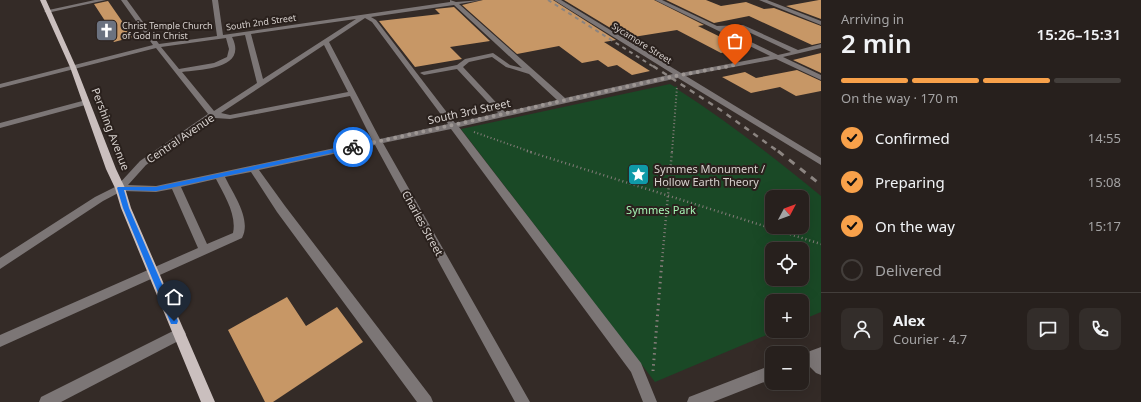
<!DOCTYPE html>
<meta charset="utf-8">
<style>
body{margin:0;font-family:"Noto Sans",sans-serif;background:#332d2a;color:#f1f3f6;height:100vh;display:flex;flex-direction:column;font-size:15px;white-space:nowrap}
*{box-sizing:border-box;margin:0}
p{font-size:13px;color:#a4a3a4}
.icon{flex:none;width:22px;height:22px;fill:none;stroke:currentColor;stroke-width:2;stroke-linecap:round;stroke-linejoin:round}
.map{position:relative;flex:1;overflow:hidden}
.drawer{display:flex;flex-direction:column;background:#27201d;width:320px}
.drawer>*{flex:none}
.needle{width:26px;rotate:49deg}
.tools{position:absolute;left:765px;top:190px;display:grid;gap:8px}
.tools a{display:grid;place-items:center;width:44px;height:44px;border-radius:8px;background:#27201d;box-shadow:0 4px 16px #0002,0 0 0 1px #433e3b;font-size:20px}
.pin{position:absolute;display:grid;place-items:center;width:34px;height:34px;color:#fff;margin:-41px -17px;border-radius:50% 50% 50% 0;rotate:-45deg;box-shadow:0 0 4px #0007}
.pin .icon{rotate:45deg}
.courier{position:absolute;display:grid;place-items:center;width:40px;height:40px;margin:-20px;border:3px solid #1a73e8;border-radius:50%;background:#fff;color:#222;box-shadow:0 1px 5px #0007}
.summary em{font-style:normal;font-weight:600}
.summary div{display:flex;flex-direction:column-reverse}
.summary{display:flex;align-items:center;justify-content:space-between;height:68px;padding:0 20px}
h1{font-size:26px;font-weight:600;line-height:30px}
.bar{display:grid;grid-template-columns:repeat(4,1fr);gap:6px 4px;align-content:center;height:48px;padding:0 20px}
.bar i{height:5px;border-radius:3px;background:#433e3b}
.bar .selected{background:#f8a14a}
.bar p{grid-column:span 4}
.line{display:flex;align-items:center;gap:10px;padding:0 20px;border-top:1px solid #433e3b}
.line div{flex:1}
.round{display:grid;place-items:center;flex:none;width:42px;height:42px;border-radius:8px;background:#332d2a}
ol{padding:0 20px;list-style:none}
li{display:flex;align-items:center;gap:12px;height:44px}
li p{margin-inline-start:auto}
li .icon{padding:4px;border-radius:50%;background:#f8a14a;color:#111;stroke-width:4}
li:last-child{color:#a4a3a4}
li i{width:22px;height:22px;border:2px solid #433e3b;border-radius:50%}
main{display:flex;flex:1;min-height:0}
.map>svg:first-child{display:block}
.green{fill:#1a4926;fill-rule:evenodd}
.building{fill:#c79766}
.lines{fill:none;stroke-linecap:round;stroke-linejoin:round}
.path-far2{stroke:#857d7a;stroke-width:2;stroke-dasharray:1 2.5;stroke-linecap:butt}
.path-far1{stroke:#857d7a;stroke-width:2.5;stroke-dasharray:1 3;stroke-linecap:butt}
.path{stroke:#857d7a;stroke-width:3;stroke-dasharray:1.5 4;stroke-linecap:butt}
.minor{fill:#7c7676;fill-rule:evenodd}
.major{fill:#cabfbe;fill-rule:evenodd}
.rail-far2{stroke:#8b8480;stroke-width:2;stroke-dasharray:4 4;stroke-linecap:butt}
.rail-far1{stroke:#8b8480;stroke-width:2.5;stroke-dasharray:5.5 5.5;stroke-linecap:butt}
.rail{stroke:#8b8480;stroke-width:3;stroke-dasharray:7 7;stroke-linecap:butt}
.route{fill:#1a73e8}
.done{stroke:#9e9794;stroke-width:4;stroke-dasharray:0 7.2}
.labels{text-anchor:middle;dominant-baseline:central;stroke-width:4;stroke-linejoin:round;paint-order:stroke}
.far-street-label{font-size:9px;fill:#d7d1ce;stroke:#2a211d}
.far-poi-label{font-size:9px;fill:#d7d1ce;stroke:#2a211d;text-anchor:start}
.street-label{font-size:11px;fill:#d7d1ce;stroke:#2a211d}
.poi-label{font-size:11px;fill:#d7d1ce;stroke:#2a211d;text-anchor:start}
.park-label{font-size:11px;fill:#a6f4b4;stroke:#2a211d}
</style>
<main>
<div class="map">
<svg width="821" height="402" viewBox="0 0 821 402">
<rect width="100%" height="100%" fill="#342b27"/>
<path class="green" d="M670,84L675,87L677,86V89C728,122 775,158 821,196V312L802,320V301H772V331H776L655,382L461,129ZM772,197H802V227H772ZM772,249H802V279H772Z"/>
<g class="building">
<polygon points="483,0 553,0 616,40 604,42 650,71 632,75 617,65 608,67 598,60 582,63 559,46 517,54 462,5"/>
<polygon points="564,0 654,0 704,25 698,26 743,48 721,53 677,30 627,38"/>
<polygon points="666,0 706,0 721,6 746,2 764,9 774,8 821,26 821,43 812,45 749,16 714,23"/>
<polygon points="819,0 821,0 821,19 786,6"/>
<polygon points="108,1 133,37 114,42 103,24 107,24 94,4"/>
<polygon points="454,7 490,41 450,47 462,59 415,67 379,21 440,14 435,9"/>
<polygon points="821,53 821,73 793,60"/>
<polygon points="797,70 821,81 821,91 796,96 780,87 751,93 722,77 745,72 756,78"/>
<polygon points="287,297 306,326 337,307 363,342 273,402 265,402 228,330"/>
</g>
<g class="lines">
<g class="path-far2">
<polyline points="474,132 531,152"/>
<polyline points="672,152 677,87"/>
</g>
<g class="path-far1">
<polyline points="527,151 821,244"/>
<polygon points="632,169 646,173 644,180 630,176"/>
<polyline points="635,185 637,178"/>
<polyline points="662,261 672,151"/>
</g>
<polyline class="path" points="653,371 662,260"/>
<g class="minor">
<polygon points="95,0 106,0 47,13 44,11"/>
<path d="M121,0H127L159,44L217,36L212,0H218L223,35L450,2V0L456,2L482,0L459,4L565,98L673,74L554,0H561L681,73L770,56L655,0H662L717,26L743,25L798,50L821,44V48L783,57L821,75V80L776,59L686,76L821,158V165L678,78L459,127L641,363L657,402H643L631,372L451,129L383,143L530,402H515L375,145L259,170L285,206L431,397L433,402H417L277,212L251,172L225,177C233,194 252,219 242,238L0,347V335L198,248L172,189L156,192L122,191L103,201L0,269V258L95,197L117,186L140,161L208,114L156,48L0,88V84L153,45ZM454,5L522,68L510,65L493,53L465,59L457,65L422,72L420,73L424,75L457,69L498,113L455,123L376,20L371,17ZM365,18L372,22L448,124L380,139L329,42ZM356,19L263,79L251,34ZM740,28L791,52L778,55L724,29ZM245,35L257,83L214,111L182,72C202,69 248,69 232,37ZM226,38L229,49L227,57L214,63L179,69L161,47ZM324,45L348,92L230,115L221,113ZM492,57L506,67L529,74L557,100L505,112L463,67L469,62ZM350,96L372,140L156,186L128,185L146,165L215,118L230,119ZM216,179C224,195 237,214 233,233L207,244L181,187Z"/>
<polygon points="759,0 767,0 821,21 821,25"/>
<polygon points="86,100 89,100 89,104 0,128 0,123"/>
<polygon points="179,328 184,330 186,334 184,338 61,402 39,402 41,397"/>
<polygon points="821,347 821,375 816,373 808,365 802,368 802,354"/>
<polygon points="772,365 772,379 713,402 687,402 689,397"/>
</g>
<polygon class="major" points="40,0 46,0 76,67 116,169 125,188 131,208 215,402 201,402 121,208 115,188 106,169 70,67"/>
<polyline class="rail-far2" points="548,0 654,67"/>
<polyline class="rail-far1" points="653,66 722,111 779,152"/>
<polyline class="rail" points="778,151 821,185"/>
</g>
<polygon class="route" points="353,145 355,145 355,148 156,191 124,190 129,208 178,321 177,324 171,324 123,208 117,188 118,187 156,187"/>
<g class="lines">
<polyline class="done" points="353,147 670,77 735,65"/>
</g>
<defs>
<symbol id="church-square" viewBox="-11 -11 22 22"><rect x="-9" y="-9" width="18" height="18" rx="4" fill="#6b7280" stroke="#2a211d"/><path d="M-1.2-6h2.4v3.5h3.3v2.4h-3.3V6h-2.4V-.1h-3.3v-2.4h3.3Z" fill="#fff"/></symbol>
<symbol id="sight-square" viewBox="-11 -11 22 22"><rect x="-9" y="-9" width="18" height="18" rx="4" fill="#0f9aa8" stroke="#2a211d"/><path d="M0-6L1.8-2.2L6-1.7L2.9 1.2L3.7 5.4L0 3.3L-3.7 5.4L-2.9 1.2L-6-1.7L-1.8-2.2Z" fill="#fff"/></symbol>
</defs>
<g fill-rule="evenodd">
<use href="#church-square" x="94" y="18" width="25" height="25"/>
<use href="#sight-square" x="626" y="162" width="25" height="25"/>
</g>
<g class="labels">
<g class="far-street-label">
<text transform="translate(261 22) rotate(-8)">South 2nd Street</text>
<text transform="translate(642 43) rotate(32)">Sycamore Street</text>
</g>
<g class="far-poi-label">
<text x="122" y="25">Christ Temple Church<tspan x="122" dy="10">of God in Christ</tspan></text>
</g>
<g class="street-label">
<text transform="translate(469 111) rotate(-12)">South 3rd Street</text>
<text transform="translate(111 129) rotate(69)">Pershing Avenue</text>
<text transform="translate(180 138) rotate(-34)">Central Avenue</text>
<text transform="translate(423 223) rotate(61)">Charles Street</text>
</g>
<g class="poi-label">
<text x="654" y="168">Symmes Monument /<tspan x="654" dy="13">Hollow Earth Theory</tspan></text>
</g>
<g class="park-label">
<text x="661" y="209">Symmes Park</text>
</g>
</g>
</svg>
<div class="tools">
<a><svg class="needle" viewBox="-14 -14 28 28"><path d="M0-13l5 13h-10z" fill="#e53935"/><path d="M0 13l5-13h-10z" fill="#a4a3a4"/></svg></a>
<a><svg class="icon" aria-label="locate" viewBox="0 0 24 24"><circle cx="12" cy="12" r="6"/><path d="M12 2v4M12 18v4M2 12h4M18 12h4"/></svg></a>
<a>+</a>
<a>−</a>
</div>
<div class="pin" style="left:735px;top:65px;background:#ea580c"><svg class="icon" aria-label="bag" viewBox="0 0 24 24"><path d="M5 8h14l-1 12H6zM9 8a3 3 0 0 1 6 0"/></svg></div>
<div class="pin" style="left:174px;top:321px;background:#1f2937"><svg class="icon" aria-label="home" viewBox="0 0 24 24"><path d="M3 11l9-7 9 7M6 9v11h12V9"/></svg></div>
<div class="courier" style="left:353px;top:147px"><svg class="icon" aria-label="bike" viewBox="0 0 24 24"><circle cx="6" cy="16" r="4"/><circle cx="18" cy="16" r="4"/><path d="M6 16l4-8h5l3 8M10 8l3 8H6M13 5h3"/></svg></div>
</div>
<section class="drawer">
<div class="summary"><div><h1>2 min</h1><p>Arriving in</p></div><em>15:26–15:31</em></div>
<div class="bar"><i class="selected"></i><i class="selected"></i><i class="selected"></i><i></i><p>On the way · 170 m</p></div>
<ol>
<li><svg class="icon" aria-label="check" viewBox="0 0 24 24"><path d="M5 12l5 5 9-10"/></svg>Confirmed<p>14:55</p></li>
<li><svg class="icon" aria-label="check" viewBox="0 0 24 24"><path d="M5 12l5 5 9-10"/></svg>Preparing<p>15:08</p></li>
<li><svg class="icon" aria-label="check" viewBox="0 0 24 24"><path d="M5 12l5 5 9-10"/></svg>On the way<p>15:17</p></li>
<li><i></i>Delivered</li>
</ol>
<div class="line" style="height:72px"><a class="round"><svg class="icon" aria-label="person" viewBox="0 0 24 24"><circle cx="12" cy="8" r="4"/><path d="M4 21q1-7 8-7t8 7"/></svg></a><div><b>Alex</b><p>Courier · 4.7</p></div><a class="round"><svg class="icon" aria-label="chat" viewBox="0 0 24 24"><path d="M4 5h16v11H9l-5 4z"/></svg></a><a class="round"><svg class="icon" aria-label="phone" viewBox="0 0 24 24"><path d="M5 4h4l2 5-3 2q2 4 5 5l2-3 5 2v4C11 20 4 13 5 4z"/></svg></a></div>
</section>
</main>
